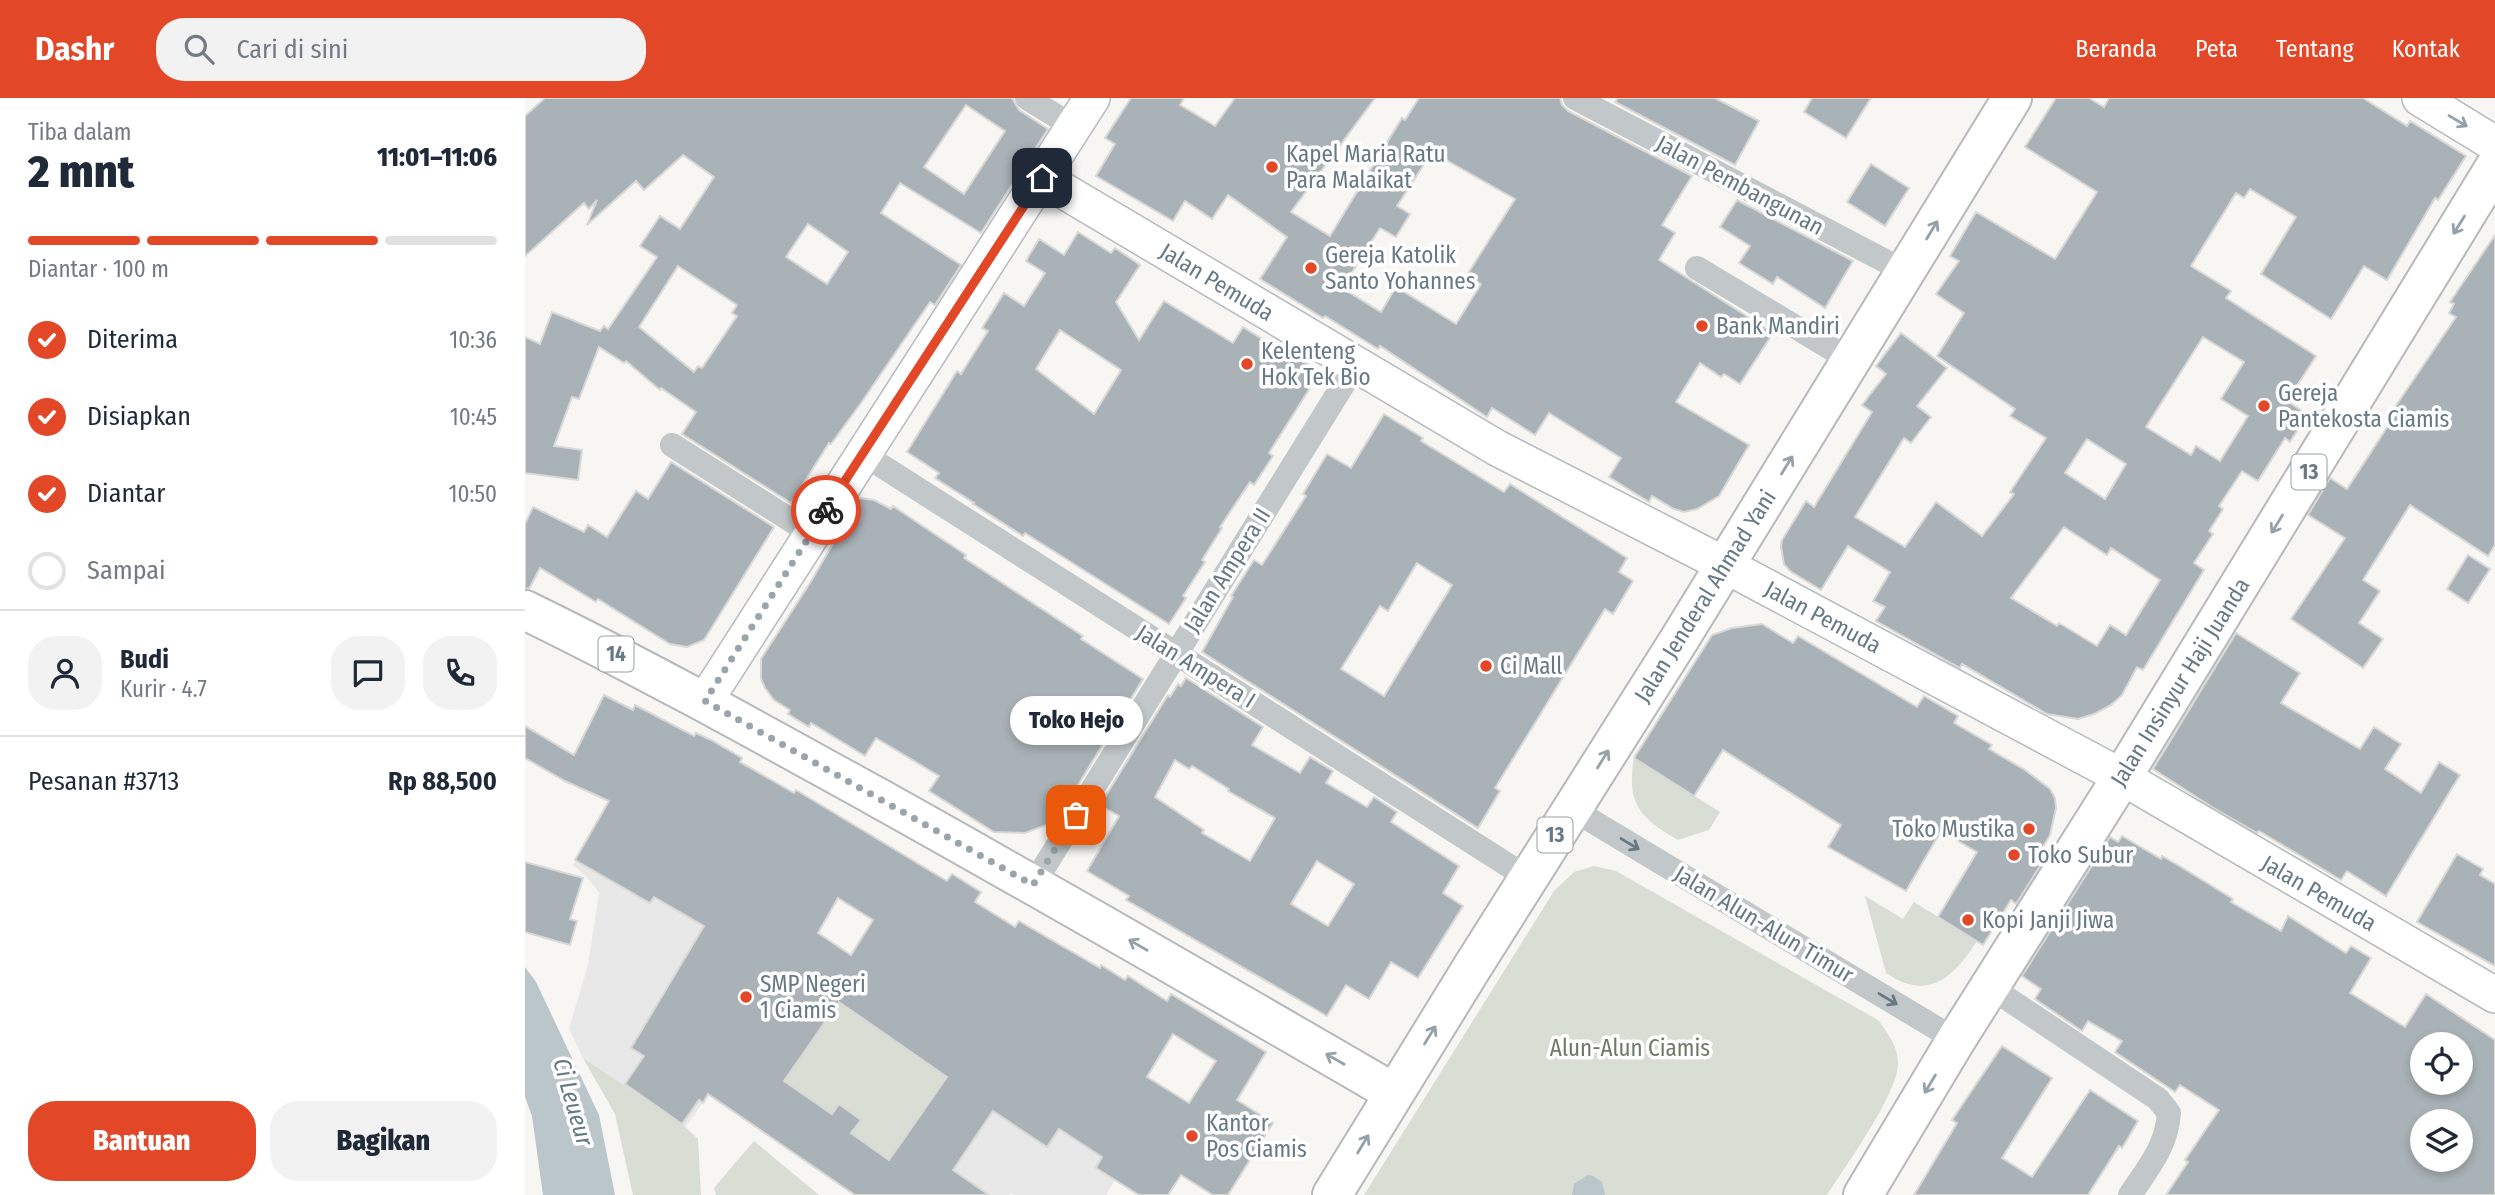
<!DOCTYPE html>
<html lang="id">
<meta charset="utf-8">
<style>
body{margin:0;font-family:"Fira Sans Condensed",sans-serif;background:#f2f2f3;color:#1f2937;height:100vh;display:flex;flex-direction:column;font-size:26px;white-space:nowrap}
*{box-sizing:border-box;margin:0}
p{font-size:23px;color:#747a83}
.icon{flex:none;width:38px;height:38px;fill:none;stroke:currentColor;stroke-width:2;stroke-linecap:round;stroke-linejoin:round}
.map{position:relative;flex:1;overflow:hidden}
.sheet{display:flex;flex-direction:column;background:#fff;width:525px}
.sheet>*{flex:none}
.controls{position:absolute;left:1885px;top:934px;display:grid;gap:14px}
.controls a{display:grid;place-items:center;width:63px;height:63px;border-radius:50%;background:#fff;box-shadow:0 4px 10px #0003;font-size:35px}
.pin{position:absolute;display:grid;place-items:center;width:60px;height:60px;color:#fff;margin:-30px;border-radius:14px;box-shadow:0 4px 10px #0006}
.courier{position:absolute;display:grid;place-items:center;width:70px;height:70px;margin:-35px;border:5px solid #e24728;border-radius:50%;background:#fff;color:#222;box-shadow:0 2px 9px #0007}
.bubble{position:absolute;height:49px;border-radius:24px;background:#fff;box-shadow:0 4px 10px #0003;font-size:23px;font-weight:800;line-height:49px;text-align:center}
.headline em{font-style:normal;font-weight:800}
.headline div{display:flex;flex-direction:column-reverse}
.headline{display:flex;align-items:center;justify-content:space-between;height:119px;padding:0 28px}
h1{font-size:46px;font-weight:800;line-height:52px}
.bar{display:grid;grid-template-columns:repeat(4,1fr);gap:10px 7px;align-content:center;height:84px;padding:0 28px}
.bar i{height:9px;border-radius:5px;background:#e0e1e3}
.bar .selected{background:#e24728}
.bar p{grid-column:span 4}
.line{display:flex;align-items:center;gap:18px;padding:0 28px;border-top:2px solid #e0e1e3}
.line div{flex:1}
.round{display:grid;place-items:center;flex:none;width:74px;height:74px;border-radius:28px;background:#f2f2f3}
ol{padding:0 28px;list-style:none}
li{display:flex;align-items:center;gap:21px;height:77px}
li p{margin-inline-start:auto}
li .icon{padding:7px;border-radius:50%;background:#e24728;color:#fff;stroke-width:4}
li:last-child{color:#747a83}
li i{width:38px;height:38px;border:4px solid #e0e1e3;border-radius:50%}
.cta{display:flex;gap:14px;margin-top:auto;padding:14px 28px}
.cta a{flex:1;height:80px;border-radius:28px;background:#e24728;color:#fff;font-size:28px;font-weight:800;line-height:80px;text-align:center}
.cta a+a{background:#f2f2f3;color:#1f2937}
header{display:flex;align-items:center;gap:42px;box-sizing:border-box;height:98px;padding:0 35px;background:#e24728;color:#fff}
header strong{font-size:33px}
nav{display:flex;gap:38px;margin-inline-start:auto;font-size:24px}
.search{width:490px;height:63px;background:#f2f2f3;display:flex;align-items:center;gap:18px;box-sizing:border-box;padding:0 24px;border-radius:28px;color:#747a83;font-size:26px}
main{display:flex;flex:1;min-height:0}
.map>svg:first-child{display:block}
.built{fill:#e7e8e7}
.green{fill:#d8ded4;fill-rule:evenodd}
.water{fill:#bac6c9}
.building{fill:#a9b2b6;stroke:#d8d8d6;stroke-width:2;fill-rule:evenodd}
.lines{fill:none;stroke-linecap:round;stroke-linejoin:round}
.secondary-casing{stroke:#b4babe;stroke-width:38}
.highway-casing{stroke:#b5b9bb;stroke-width:42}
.street{stroke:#c2c7c9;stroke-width:24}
.secondary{stroke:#fff;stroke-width:35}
.highway{stroke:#fff;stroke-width:38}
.oneway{stroke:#94a1a9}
.oneway2{stroke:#667984}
.done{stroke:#99a5ab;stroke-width:7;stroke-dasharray:0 12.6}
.route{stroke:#e24728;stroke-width:9}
.poi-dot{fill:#e24728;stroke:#fff;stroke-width:2.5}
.labels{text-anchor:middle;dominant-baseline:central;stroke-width:7;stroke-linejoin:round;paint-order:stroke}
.shield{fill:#fff;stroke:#94a1a9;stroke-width:2}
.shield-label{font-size:21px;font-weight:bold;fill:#667984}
.poi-label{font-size:23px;fill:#667984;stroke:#fff;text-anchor:start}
.street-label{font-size:23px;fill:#667984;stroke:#fff}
.park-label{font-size:23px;fill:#6b7b65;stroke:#fff}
.water-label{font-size:24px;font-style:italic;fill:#627a80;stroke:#fff}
</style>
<header>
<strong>Dashr</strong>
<div class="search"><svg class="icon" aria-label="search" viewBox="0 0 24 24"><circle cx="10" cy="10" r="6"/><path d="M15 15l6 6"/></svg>Cari di sini</div>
<nav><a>Beranda</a><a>Peta</a><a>Tentang</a><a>Kontak</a></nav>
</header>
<main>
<section class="sheet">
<div class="headline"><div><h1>2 mnt</h1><p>Tiba dalam</p></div><em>11:01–11:06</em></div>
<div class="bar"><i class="selected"></i><i class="selected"></i><i class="selected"></i><i></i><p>Diantar · 100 m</p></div>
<ol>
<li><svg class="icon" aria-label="check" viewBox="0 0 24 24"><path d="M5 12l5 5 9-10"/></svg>Diterima<p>10:36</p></li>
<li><svg class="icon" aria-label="check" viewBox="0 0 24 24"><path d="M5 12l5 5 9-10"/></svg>Disiapkan<p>10:45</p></li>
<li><svg class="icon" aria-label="check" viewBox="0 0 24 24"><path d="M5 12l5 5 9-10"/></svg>Diantar<p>10:50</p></li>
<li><i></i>Sampai</li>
</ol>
<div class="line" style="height:126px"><a class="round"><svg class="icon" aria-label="person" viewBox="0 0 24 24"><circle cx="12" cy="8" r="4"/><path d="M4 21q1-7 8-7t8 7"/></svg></a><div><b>Budi</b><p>Kurir · 4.7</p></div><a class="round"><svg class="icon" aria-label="chat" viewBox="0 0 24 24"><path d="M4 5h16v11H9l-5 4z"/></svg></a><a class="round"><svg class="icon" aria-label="phone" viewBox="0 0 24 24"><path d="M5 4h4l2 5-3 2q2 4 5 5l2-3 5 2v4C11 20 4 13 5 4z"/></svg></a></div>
<div class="line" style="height:91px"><div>Pesanan #3713</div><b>Rp 88,500</b></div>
<div class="cta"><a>Bantuan</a><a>Bagikan</a></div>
</section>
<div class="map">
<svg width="1970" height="1097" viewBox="0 0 1970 1097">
<rect width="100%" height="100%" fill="#f7f6f3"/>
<polygon class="built" points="75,719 136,755 257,810 590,1039 571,1070 590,1082 581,1097 489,1097 486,1095 484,1097 330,1097 183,997 161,1029 58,960 44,931 63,867 74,795 63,780 48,767"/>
<g class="green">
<path d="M1109,660L1195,714L1184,732L1153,742C1115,720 1101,706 1109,660Z"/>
<path d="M1069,768L1091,773L1353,922C1362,934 1373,948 1373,965C1374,994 1320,1069 1302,1097H839L1029,793L1049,774Z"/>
<path d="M1340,798L1378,821L1389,804L1452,843C1429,879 1403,904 1361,875Z"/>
<path d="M272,874L422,979L364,1062L326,1035L335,1021L314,1007L307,1016L217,953ZM300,923L271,965L243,946Z"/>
<polygon points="58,960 157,1026 173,1041 176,1097 108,1097 90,1016"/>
<polygon points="229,1043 294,1097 191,1097 189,1090"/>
</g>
<g class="water">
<polygon points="0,869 11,884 74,1017 90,1097 18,1097 7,1018 0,999"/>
<polygon points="1063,1077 1068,1078 1077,1084 1080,1097 1047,1097 1049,1086"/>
</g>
<g class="building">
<path d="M20,0H487L494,12L523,31L456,135L375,85L356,115L436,167L410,207L405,204L336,305L306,346L304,345L266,405L157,336L171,314L136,290L135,292L101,263L99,265L74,249L54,301L47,299L29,348L57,352L53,382L0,375V239L15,246L27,214L75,233L79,228L83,231L132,159L115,148L135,118L155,131L189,79L158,57L119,92L111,83L62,127L72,102L64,111L59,105L0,158V18ZM441,7L480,33L439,96L399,69ZM283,126L323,154L302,186L261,159ZM153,168L212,207L207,215L212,218L177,270L173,268L169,274L114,229Z"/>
<path d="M606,0H659L655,7L690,28L710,0H850L766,114L805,138L877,20L880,22L894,0H1035L1037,7L1043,13L1167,78L1137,127L1150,135L1134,162L1248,235L1215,286L1199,276L1196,279L1175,265L1151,304L1224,347L1194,398L1172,411L1159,414L1149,411L1127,398L1124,404L1084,379L1096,360L1024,315L1010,337L967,310L962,319L855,248L853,251L800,218L798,220L735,181L762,139L703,97L687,121L660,103L648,123L571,78L590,46L580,40ZM907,54L990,101L942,177L956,186L931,226L871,189L856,214L817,190L855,130L871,139L885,116L872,108Z"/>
<polygon points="1093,0 1190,0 1234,23 1210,67 1090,4"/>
<polygon points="1287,0 1346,0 1321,40 1279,14"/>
<path d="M1531,0H1564L1579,9L1584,0H1838L1882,28L1885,23L1941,58L1913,102L1910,100L1862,182L1839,168L1806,221L1736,176L1771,119L1725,91L1719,100L1711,95L1666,168L1706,193L1701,200L1791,258L1762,303L1782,316L1765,344L1760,340L1733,383L1717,373L1694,408L1698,411L1684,433L1688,436L1669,465L1679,472L1618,572L1612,569L1597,597L1586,607L1569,616L1553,621L1522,616L1437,566L1435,570L1351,523L1360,509L1348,503L1365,474L1323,448L1296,492L1265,473L1259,466L1256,449L1257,442L1281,403L1289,409L1347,314L1337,307L1361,276L1351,268L1376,235L1422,270L1392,308L1406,319L1386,345L1379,340L1330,419L1380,449L1411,404L1457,438L1489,396L1485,394L1521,340L1485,318L1490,311L1412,258L1439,215L1411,196L1434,163L1425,158L1451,114L1530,161L1572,94L1500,49ZM1678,239L1719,264L1696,301L1723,318L1695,363L1671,348L1666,357L1621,329ZM1562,341L1601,366L1580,401L1540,375ZM1539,429L1582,457L1586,450L1635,482L1601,537L1585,527L1572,548L1534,525L1532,528L1486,500Z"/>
<polygon points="1346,66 1384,90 1360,128 1322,104"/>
<polygon points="1212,102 1328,163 1300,210 1252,179 1248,186 1214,165 1225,148 1195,129"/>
<path d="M553,134L586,155L590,150L615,167L591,204L614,242L639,203L708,245L718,229L760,256L762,253L795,274L744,355L748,358L729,387L725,384L695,429L697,430L677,462L680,464L658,498L661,500L644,526L500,435L498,438L448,406L449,405L410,380L414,375L382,354L432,273L436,276L463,233L457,230L479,195L499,208L520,175L501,163L514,141L539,157ZM535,232L596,272L569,316L511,271Z"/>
<polygon points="1970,137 1970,447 1963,458 1885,407 1838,482 1855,493 1834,525 1858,541 1838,570 1766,521 1820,440 1783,417 1805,380 1822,391 1874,311 1870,309 1931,219 1924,215 1929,206 1925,204"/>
<path d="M859,316L898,340L896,343L979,394L985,386L1102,460L1094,474L1108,483L1088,516L1080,511L970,690L975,693L953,730L677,554L708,499L706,498L729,462L737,467L781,398L778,396L802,356L826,370ZM892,465L927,487L859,598L816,571L855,508L863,513Z"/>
<polygon points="146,364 249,429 179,542 162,549 145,546 73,501 71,504 15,470 4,491 0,490 0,426 8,409 59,434 63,427 82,439 111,393 123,401"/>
<polygon points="334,400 349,402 366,411 368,408 396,427 441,457 439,460 558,538 556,541 618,581 545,700 524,726 500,735 469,734 404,693 414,678 351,640 340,658 286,625 284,629 263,616 265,612 249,602 240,590 236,581 236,561 285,485 309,444 307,443"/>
<polygon points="1943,457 1965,471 1943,505 1922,491"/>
<polygon points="1237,526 1268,545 1273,538 1392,609 1399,598 1433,618 1429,625 1467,647 1464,651 1500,672 1525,691 1530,700 1531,710 1525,737 1509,764 1515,768 1491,806 1486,802 1458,847 1413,819 1452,754 1416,733 1381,793 1303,749 1316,727 1198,652 1169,698 1109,660 1187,537 1207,530"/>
<polygon points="1711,535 1775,575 1756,605 1835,651 1849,629 1876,646 1860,671 1896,695 1914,664 1935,677 1861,798 1822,773 1816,782 1734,733 1732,735 1687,709 1628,671"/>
<path d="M661,580L738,629L727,647L775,675L785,659L808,673L801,685L842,709L849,699L872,714L866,724L934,768L918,795L938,808L893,880L866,864L844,901L821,887L802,918L601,802L604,798L562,773L594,718L575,707L643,597L645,599L653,586L656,588ZM650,662L664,671L667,668L704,691L703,693L750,720L725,763L677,735L679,732L630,699ZM792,763L829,786L803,828L766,806Z"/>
<path d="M79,597L108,612L110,607L169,638L171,635L186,642L217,660L215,664L269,695L271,692L422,783L427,776L456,794L450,804L490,829L494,823L575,870L576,867L600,882L603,878L642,903L646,896L741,954L712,1002L748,1025L703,1097H688L656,1077L643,1097H614L571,1070L577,1059L534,1031L522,1049L468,1013L428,1072L464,1097H330L183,996L178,1005L174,1002L157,1026L100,986L119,958L106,950L179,828L129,799L125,805L50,762L84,703L40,683L0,660V628L49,657ZM313,800L348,822L326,857L293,835ZM314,904L422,979L364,1062L326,1035L336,1022L314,1006L307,1016L259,983ZM648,936L691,963L664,1005L622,979Z"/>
<path d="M1597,738L1636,761L1637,758L1656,769L1708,801L1706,804L1756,833L1763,818L1821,855L1826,848L1846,860L1825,895L1880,929L1901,896L1970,942V1097H1641L1663,1064L1660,1062L1694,1012L1655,987L1650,994L1590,954L1597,943L1563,923L1557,933L1510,901L1516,891L1497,878L1585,739L1593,744ZM1897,947H1936V985H1897ZM1897,1024H1936V1062H1897Z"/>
<polygon points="1932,756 1958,771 1955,777 1970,786 1970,868 1892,824"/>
<polygon points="0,764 58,780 45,821 52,823 45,847 0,834"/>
<polygon points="1477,948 1527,980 1477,1060 1507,1079 1565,992 1613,1023 1597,1050 1594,1048 1563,1097 1389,1097 1432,1025 1427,1022"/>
</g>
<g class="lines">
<defs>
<g id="secondary">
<polyline points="1895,0 1970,46"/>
<polyline points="517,80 972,350 1200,467 1597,679 1970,897"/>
<polyline points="180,603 567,0"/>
</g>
<g id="highway">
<path d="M0,512C119,570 234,634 350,698C524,795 697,895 869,995"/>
<polyline points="807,1097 948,868 1154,542 1487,0"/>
<polyline points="1338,1097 1431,942 1597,679 1970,69"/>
</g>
</defs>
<use href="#secondary" class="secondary-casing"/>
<use href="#highway" class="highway-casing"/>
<g class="street">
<polyline points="502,0 549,29"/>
<polyline points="1050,0 1381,174"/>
<polyline points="1172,170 1327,263"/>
<polyline points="147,347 286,435"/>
<polyline points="338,356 1003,780"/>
<polyline points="1047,711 1431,942"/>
<polyline points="508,787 831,266"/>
<path d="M1465,889L1633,1001L1644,1015C1642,1048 1623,1070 1605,1097"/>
</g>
<use href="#secondary" class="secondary"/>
<use href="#highway" class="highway"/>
</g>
<defs><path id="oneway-shaft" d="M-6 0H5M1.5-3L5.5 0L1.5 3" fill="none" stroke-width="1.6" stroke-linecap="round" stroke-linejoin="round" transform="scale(1.75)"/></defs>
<g class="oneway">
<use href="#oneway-shaft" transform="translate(1933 23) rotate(31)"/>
<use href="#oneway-shaft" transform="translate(1934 127) rotate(122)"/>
<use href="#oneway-shaft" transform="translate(1407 132) rotate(-59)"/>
<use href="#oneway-shaft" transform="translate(1262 367) rotate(-58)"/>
<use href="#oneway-shaft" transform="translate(1752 426) rotate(122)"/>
<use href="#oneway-shaft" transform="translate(1078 661) rotate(-58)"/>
<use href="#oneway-shaft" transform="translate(613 847) rotate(-150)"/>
<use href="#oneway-shaft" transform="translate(905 937) rotate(-58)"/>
<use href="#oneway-shaft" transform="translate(810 961) rotate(-150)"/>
<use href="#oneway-shaft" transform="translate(1405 986) rotate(121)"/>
<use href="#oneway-shaft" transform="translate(838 1046) rotate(-59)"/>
</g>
<g class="oneway2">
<use href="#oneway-shaft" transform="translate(1105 746) rotate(31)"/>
<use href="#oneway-shaft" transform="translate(1363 901) rotate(31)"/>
</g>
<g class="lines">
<polyline class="done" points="301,412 180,603 508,787 551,717"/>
<polyline class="route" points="301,412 517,80"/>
</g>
<g class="poi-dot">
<circle cx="747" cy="69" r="7"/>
<circle cx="786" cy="170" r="7"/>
<circle cx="1177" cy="228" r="7"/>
<circle cx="722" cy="266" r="7"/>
<circle cx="1739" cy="308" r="7"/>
<circle cx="961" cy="568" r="7"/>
<circle cx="1504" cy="731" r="7"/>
<circle cx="1489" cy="757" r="7"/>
<circle cx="1443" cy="822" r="7"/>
<circle cx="221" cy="899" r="7"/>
<circle cx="667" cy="1038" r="7"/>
</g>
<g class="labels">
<g class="shield">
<rect x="1766.5" y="356.5" width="35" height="35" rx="5"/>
<rect x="73.5" y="538.5" width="35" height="35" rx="5"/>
<rect x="1012.5" y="719.5" width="35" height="35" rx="5"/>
</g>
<g class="shield-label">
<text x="1784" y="374">13</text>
<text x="91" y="556">14</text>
<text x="1030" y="737">13</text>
</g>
<g class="poi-label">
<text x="761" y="56">Kapel Maria Ratu<tspan x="761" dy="26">Para Malaikat</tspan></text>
<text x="800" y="157">Gereja Katolik<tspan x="800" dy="26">Santo Yohannes</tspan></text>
<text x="1191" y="228">Bank Mandiri</text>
<text x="736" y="253">Kelenteng<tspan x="736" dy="26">Hok Tek Bio</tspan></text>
<text x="1753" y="295">Gereja<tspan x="1753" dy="26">Pantekosta Ciamis</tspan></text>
<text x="975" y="568">Ci Mall</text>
<text x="1490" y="731" text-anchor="end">Toko Mustika</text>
<text x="1503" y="757">Toko Subur</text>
<text x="1457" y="822">Kopi Janji Jiwa</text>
<text x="235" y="886">SMP Negeri<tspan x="235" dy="26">1 Ciamis</tspan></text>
<text x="681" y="1025">Kantor<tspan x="681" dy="26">Pos Ciamis</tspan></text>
</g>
<g class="street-label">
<text transform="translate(1215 87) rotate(28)">Jalan Pembangunan</text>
<text transform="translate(692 184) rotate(31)">Jalan Pemuda</text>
<text transform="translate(702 472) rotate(-58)">Jalan Ampera II</text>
<text transform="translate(1180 498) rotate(-58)">Jalan Jenderal Ahmad Yani</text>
<text transform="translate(1298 519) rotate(28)">Jalan Pemuda</text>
<text transform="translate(671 568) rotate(32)">Jalan Ampera I</text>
<text transform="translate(1655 584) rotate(-58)">Jalan Insinyur Haji Juanda</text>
<text transform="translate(1794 795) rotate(30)">Jalan Pemuda</text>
<text transform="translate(1239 826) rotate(31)">Jalan Alun-Alun Timur</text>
</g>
<g class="park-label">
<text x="1105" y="950">Alun-Alun Ciamis</text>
</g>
<g class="water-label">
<text transform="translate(48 1004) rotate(74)">Ci Leueur</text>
</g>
</g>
</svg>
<div class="controls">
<a><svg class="icon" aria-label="locate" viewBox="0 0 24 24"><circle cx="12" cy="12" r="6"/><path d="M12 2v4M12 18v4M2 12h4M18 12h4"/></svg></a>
<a><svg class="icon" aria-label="layers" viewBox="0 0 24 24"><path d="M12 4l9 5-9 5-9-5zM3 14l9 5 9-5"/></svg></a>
</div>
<div class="pin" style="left:551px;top:717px;background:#ea580c"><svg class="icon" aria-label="bag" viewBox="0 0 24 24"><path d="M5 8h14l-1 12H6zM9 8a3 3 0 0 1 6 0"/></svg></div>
<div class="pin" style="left:517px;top:80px;background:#1f2937"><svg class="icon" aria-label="home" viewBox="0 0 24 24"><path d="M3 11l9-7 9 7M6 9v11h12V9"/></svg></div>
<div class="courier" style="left:301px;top:412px"><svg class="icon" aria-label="bike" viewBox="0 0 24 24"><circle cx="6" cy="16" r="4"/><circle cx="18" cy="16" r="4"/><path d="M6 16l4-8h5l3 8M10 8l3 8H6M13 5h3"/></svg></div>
<div class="bubble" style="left:485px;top:598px;width:133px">Toko Hejo</div>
</div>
</main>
